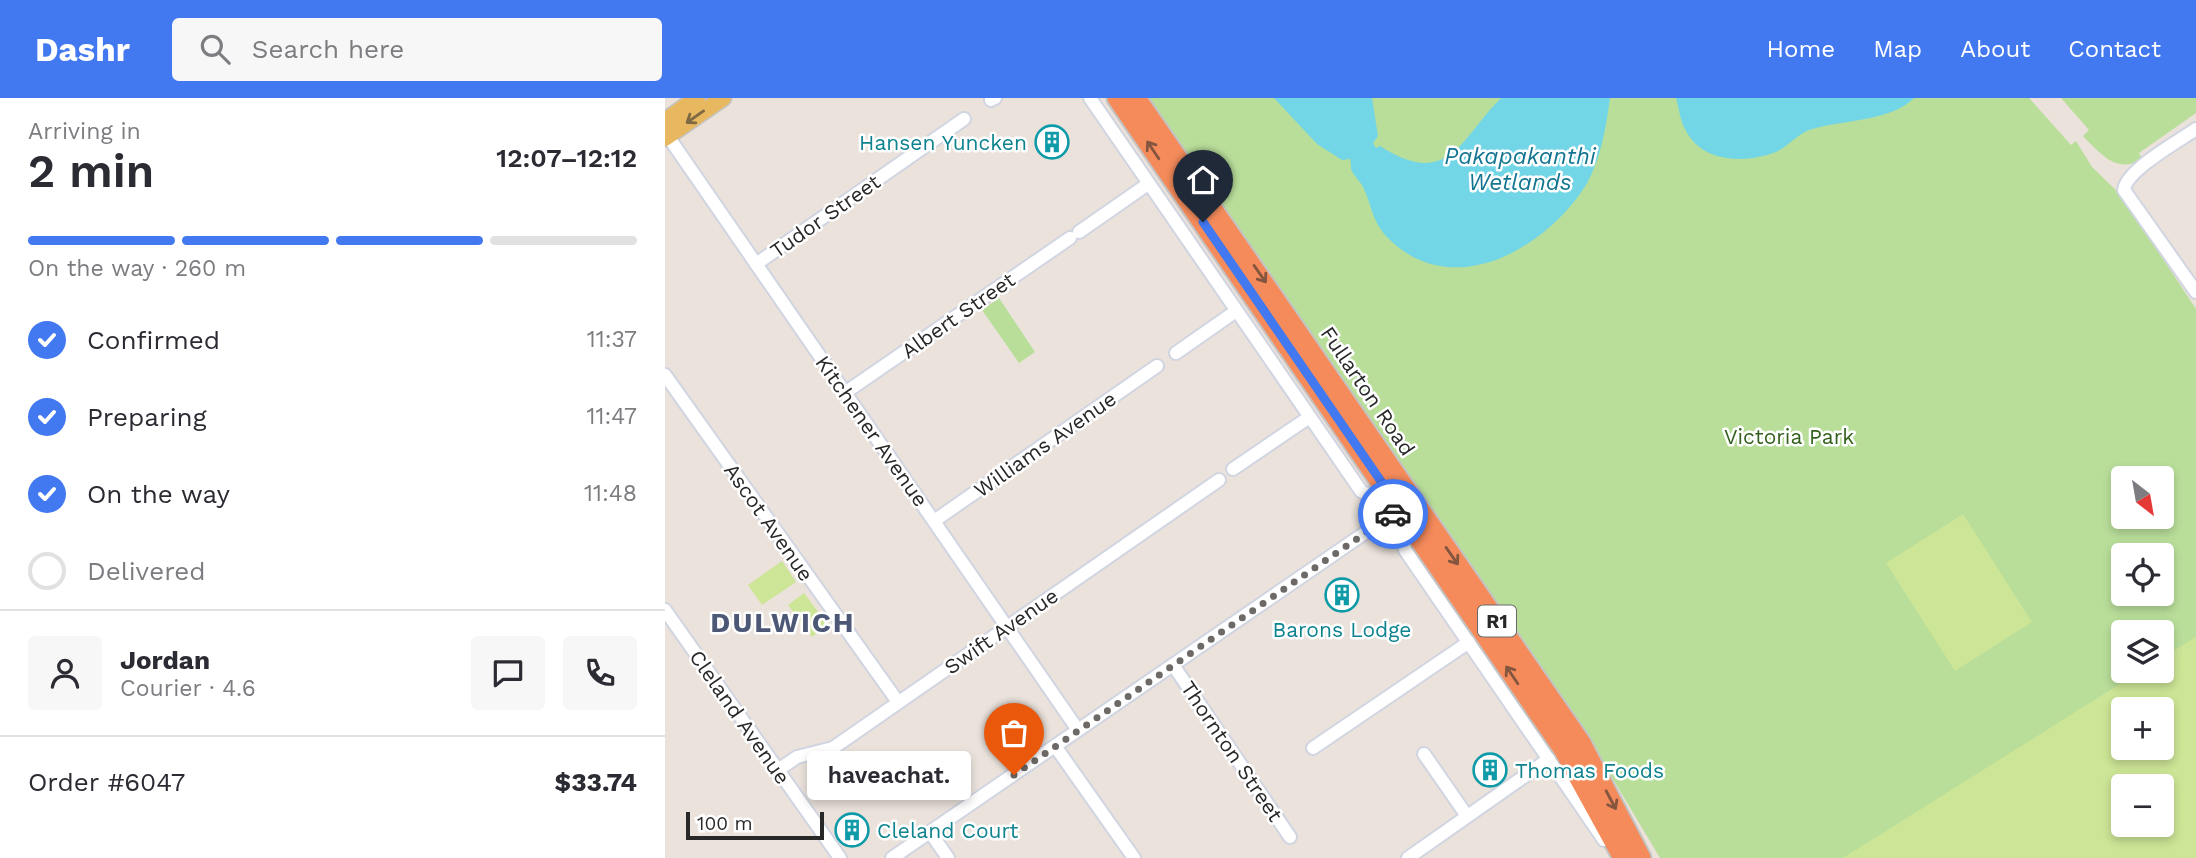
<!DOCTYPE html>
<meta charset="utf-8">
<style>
body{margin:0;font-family:"Work Sans",sans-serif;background:#f7f7f7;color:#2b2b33;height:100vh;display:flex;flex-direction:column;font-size:26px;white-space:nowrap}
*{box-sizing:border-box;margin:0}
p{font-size:23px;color:#7c7c81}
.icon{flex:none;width:38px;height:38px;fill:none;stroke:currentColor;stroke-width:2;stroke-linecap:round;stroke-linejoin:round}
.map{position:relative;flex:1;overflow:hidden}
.sheet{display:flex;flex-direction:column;background:#fff;width:665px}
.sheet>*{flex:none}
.needle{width:46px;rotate:149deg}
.controls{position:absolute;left:1446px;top:368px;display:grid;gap:14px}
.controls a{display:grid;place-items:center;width:63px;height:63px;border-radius:7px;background:#fff;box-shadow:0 4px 10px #0003;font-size:35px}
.scale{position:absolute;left:21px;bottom:18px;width:138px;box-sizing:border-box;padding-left:7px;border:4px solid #282828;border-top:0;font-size:19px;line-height:24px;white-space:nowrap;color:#282828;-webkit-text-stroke:5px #fff;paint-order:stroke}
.pin{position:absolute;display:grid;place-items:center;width:60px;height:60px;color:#fff;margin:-72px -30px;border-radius:50% 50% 50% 0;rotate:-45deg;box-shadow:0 0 7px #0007}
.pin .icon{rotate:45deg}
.courier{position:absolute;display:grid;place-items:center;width:70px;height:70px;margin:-35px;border:5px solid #4278f0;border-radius:50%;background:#fff;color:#222;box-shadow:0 2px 9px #0007}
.bubble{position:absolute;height:49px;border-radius:7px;background:#fff;box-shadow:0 4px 10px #0003;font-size:23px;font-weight:600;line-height:49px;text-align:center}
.overview em{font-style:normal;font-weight:600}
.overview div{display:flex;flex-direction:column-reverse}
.overview{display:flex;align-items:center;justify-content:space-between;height:119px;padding:0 28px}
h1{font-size:46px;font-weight:600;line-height:52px}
.bar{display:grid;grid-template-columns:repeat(4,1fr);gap:10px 7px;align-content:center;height:84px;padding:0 28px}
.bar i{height:9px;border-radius:5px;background:#e1e1e2}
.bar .selected{background:#4278f0}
.bar p{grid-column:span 4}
.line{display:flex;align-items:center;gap:18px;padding:0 28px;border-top:2px solid #e1e1e2}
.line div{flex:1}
.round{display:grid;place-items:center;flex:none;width:74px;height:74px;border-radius:7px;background:#f7f7f7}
ol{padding:0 28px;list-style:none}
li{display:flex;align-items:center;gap:21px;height:77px}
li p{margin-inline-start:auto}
li .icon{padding:7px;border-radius:50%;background:#4278f0;color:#fff;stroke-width:4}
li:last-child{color:#7c7c81}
li i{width:38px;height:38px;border:4px solid #e1e1e2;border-radius:50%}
header{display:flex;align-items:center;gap:42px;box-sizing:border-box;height:98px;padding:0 35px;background:#4278f0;color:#fff}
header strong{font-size:33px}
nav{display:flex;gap:38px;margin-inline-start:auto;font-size:24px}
.search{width:490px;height:63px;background:#f7f7f7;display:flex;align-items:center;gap:18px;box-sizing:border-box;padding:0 24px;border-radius:7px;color:#7c7c81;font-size:26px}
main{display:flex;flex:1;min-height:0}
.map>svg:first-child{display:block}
.green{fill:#b9de9a;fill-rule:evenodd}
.pitch{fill:#cde596;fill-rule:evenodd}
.water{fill:#72d6e7}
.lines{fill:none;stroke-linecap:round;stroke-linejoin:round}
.minor-casing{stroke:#d0d5e1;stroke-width:16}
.major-casing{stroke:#c3c3c3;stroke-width:19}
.highway-casing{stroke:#c3c3c3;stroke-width:23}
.minor{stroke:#fff;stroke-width:12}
.major{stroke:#e8b861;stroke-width:16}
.highway{stroke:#f58b5b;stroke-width:19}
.oneway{stroke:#7e6942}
.oneway2{stroke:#84553f}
.done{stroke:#6c6967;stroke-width:7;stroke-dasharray:0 12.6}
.route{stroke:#4278f0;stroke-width:9}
.labels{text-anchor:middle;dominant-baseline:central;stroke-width:5;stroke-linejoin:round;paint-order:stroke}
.shield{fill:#fff;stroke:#686868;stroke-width:2}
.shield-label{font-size:19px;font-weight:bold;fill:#282828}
.culture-label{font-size:21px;fill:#0d838f;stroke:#fff;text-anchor:start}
.street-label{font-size:21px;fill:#282828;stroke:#fff}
.park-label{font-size:21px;fill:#33611d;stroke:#fff}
.water-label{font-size:23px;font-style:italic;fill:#147591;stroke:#fff}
.district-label{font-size:28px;font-weight:bold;letter-spacing:2px;fill:#4c5876;stroke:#fff}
</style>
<header>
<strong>Dashr</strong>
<div class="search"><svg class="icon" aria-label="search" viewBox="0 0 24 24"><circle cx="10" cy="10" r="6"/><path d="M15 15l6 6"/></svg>Search here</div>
<nav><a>Home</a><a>Map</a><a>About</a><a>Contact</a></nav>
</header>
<main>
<section class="sheet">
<div class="overview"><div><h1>2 min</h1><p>Arriving in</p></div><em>12:07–12:12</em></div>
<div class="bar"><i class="selected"></i><i class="selected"></i><i class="selected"></i><i></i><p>On the way · 260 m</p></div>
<ol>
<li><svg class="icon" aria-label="check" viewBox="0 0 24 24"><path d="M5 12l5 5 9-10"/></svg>Confirmed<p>11:37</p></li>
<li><svg class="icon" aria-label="check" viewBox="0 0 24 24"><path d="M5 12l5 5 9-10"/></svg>Preparing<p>11:47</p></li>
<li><svg class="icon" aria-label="check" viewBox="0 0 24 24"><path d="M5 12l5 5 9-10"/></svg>On the way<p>11:48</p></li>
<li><i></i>Delivered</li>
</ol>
<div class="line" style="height:126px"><a class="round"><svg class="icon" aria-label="person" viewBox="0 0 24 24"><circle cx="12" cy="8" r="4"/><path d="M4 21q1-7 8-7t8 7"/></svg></a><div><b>Jordan</b><p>Courier · 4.6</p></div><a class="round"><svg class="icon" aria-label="chat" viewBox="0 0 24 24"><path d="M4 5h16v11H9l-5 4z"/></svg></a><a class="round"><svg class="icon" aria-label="phone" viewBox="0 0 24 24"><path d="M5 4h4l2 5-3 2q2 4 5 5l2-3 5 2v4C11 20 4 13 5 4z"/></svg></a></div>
<div class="line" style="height:91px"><div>Order #6047</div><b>$33.74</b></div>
</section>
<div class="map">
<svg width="1531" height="760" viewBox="0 0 1531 760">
<rect width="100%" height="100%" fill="#eae2db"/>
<g class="green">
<path d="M480,0H1364L1406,47L1411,43L1427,69L1456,97L1531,211V760H995L930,651ZM1458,380H1496V418H1458ZM1458,457H1496V495H1458ZM1458,534H1496V572H1458ZM1458,611H1496V649H1458ZM1458,688H1496V726H1458Z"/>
<path d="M1396,0H1531V15L1474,55L1477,61C1452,77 1435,55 1418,38L1424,32Z"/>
<polygon points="334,200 370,254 354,265 317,212"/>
</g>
<g class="pitch">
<polygon points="1298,416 1367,524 1290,573 1221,465"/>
<polygon points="117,463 131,484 97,507 83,487"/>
<polygon points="139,495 163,527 147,539 123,507"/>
<path d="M1531,539V760H1178L1477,572H1496V560ZM1458,611H1496V649H1458ZM1458,688H1496V726H1458Z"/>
</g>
<g class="water">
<path d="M609,0H707L713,38L708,45L711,50L715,48C784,92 795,41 836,0H945C941,29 936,61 921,87C879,153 784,206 720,137C707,122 706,105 698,89C695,83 688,77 686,71C686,67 686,64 685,61L677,62L652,46Z"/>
<path d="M1011,0H1249C1227,23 1178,22 1147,31C1133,35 1124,48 1111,54C1080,66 1036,65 1020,31C1015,22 1014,10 1011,0Z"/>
</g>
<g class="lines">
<defs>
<g id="minor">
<polyline points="425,0 696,393 706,399"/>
<polyline points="326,2 330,0"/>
<path d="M1531,31C1514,43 1461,72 1459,92L1531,194"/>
<polyline points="0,34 413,632"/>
<polyline points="414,134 483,86"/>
<polyline points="91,166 299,21"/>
<polyline points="511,255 571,213"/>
<polyline points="0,277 233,604"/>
<polyline points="181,294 405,140"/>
<polyline points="568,371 643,320"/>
<polyline points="269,423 492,268"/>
<polyline points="737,436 740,452 939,742"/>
<polyline points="0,512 175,760"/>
<polyline points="508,567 625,739"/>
<polyline points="390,648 469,760"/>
<polyline points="648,650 804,544"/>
<polyline points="759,656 802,718"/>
<polyline points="113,672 132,659 168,650 554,382"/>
<polyline points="265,734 283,760"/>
<polyline points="227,760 739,408"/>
<polyline points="743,760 884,661"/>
</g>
<g id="major">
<polyline points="0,23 32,0"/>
<polyline points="0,40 58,0"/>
</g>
<g id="highway">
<polyline points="452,0 898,651 958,760"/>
<polyline points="471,0 916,645 976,760"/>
</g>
</defs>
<use href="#minor" class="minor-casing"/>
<use href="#major" class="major-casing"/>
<use href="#highway" class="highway-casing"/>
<use href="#minor" class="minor"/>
<use href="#major" class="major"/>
<use href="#highway" class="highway"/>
</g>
<defs><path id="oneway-shaft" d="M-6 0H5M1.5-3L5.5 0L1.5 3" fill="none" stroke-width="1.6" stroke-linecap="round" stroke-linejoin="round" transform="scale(1.75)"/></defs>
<use class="oneway" href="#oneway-shaft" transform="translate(30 19) rotate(145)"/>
<g class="oneway2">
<use href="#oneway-shaft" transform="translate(488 52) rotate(-124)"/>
<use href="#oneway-shaft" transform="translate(595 176) rotate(55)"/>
<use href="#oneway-shaft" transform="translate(787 458) rotate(55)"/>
<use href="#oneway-shaft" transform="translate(847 577) rotate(-124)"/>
<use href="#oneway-shaft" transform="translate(946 702) rotate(62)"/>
</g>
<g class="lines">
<polyline class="done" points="349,677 728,416"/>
<polyline class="route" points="538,124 735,411 728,416"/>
</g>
<defs>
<symbol id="building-ring" viewBox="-11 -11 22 22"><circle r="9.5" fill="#fff" stroke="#0f9aa8" stroke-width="1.5"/><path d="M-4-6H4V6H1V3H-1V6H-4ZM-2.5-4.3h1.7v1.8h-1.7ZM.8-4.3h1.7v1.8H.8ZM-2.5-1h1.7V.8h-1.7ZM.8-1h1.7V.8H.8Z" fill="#0f9aa8"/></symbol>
</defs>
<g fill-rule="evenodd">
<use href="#building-ring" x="368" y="25" width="38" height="38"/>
<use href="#building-ring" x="658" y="478" width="38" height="38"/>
<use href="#building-ring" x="806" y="653" width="38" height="38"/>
<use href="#building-ring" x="168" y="713" width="38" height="38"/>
</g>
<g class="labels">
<rect class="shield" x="813" y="507.5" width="38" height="31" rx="5"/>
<g class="shield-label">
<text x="832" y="523">R1</text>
</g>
<g class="culture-label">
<text x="362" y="44" text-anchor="end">Hansen Yuncken</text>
<text x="677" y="531" text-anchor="middle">Barons Lodge</text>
<text x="850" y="672">Thomas Foods</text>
<text x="212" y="732">Cleland Court</text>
</g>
<g class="street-label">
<text transform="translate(160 118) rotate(-35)">Tudor Street</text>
<text transform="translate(293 217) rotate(-35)">Albert Street</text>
<text transform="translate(703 293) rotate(56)">Fullarton Road</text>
<text transform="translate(207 333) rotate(55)">Kitchener Avenue</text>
<text transform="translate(380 346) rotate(-35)">Williams Avenue</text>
<text transform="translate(104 424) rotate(55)">Ascot Avenue</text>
<text transform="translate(336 533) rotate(-35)">Swift Avenue</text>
<text transform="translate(75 619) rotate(55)">Cleland Avenue</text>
<text transform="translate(567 653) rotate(56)">Thornton Street</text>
</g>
<g class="park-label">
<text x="1124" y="338">Victoria Park</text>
</g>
<g class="water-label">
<text x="855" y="58">Pakapakanthi<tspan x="855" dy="26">Wetlands</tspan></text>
</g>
<g class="district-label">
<text x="118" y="524">DULWICH</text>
</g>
</g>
</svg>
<div class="controls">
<a><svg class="needle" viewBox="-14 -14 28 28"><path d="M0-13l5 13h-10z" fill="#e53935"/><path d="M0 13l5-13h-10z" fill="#7c7c81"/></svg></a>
<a><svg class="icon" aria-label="locate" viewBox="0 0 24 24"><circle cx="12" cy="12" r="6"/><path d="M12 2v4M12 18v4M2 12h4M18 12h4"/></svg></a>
<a><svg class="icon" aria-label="layers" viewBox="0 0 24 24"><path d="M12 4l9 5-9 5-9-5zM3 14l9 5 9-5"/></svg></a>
<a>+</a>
<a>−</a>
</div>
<div class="scale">100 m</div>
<div class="pin" style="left:349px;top:677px;background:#ea580c"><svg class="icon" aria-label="bag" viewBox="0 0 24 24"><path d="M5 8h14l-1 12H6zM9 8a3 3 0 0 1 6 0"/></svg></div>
<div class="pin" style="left:538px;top:124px;background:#1f2937"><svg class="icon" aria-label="home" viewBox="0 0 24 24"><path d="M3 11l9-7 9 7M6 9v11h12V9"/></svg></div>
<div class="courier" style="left:728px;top:416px"><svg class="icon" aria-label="car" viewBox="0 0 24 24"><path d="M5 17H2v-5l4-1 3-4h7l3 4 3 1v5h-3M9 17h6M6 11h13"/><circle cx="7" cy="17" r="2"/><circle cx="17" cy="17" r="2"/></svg></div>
<div class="bubble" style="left:142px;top:653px;width:164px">haveachat.</div>
</div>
</main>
